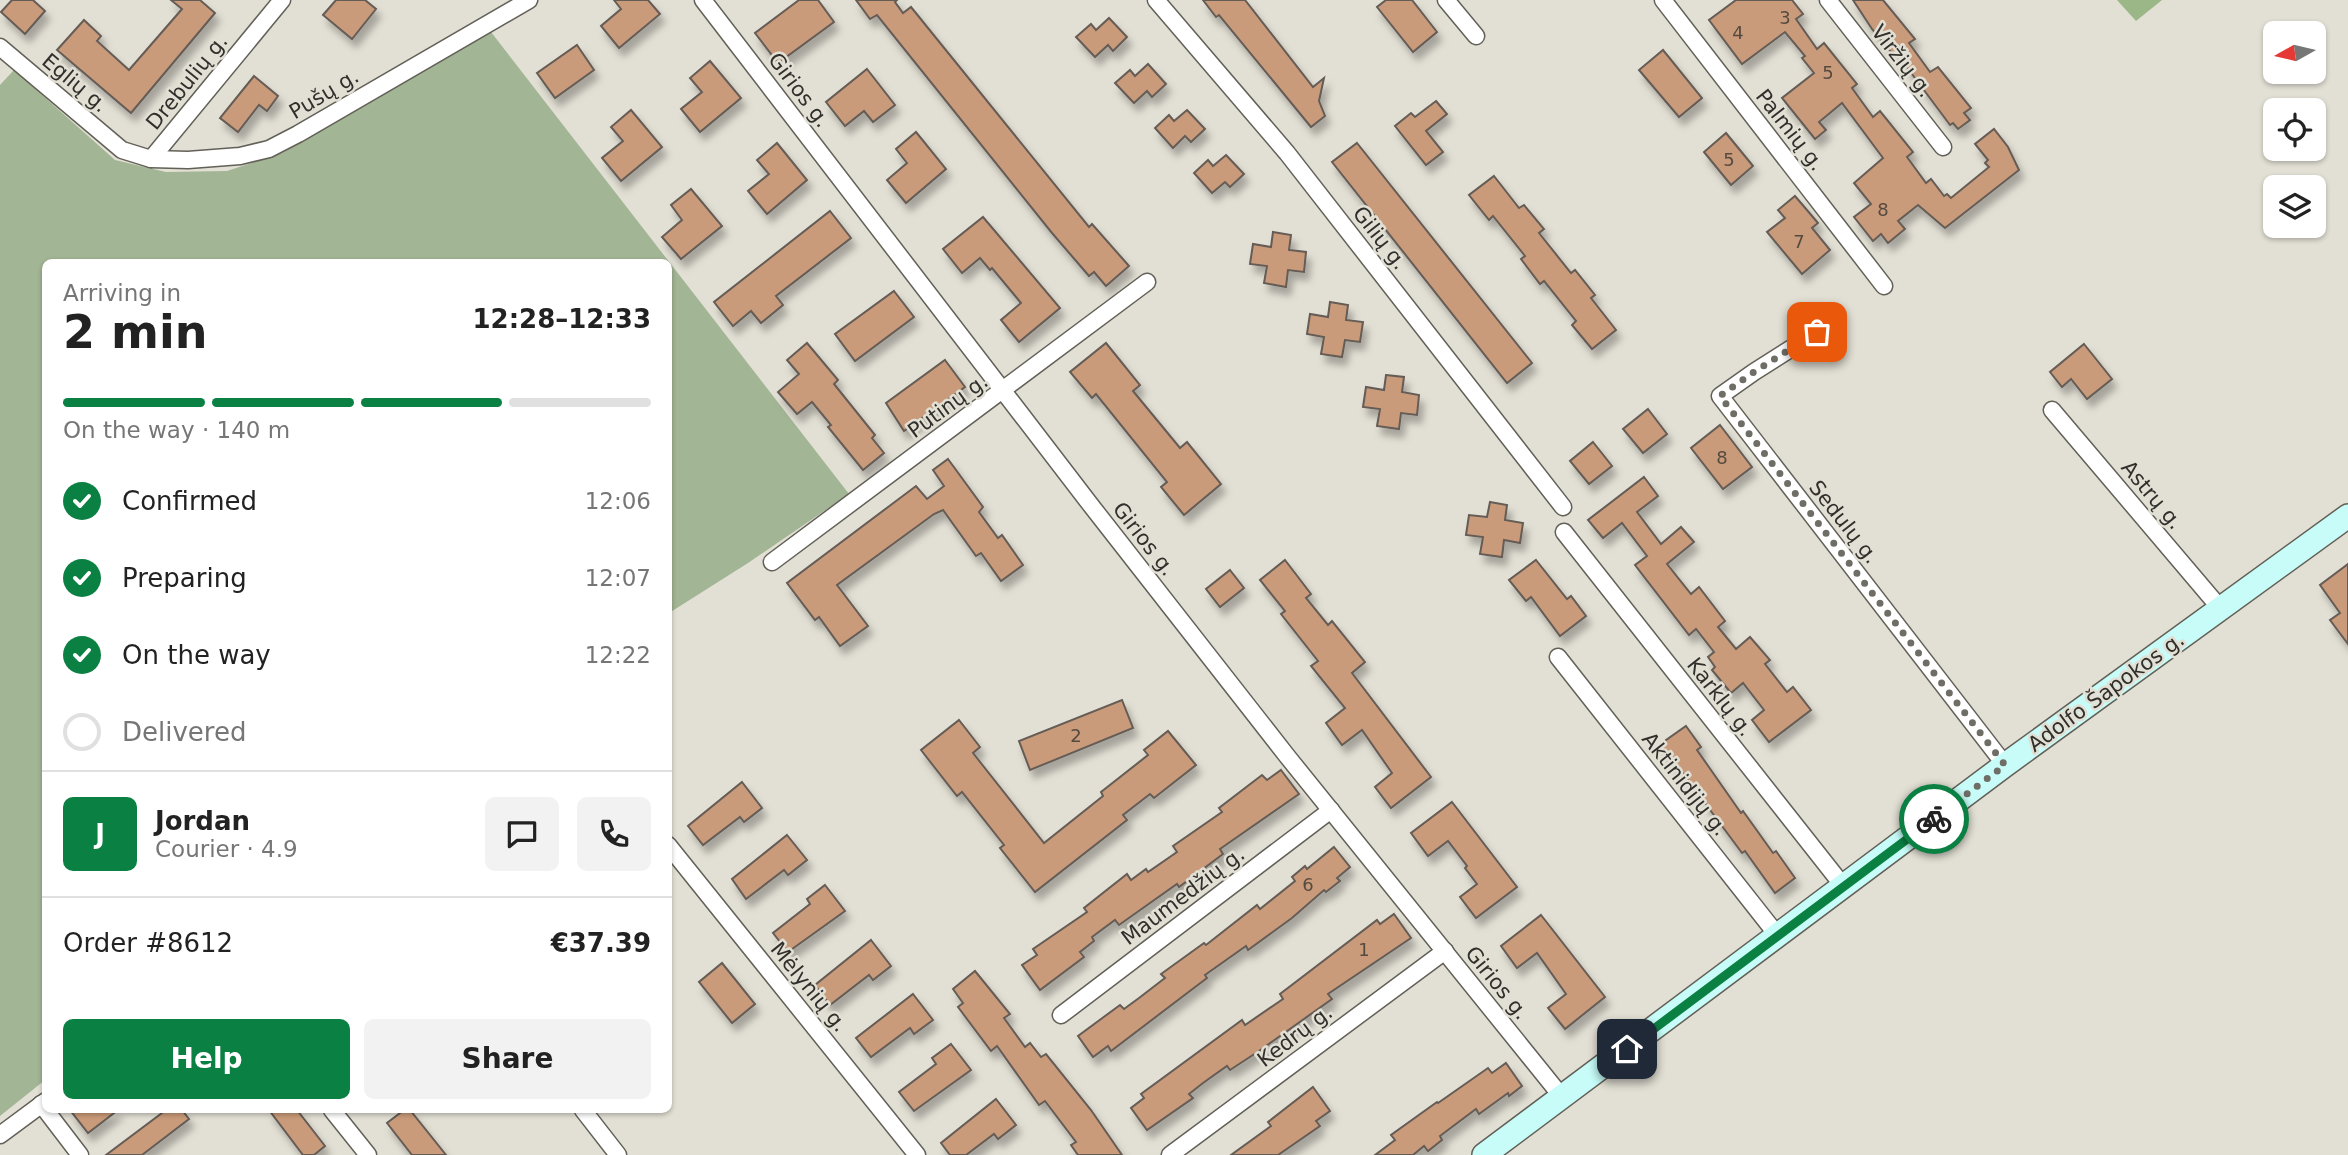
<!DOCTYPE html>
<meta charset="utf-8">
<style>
body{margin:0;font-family:"DejaVu Sans",sans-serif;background:#f2f2f2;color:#222;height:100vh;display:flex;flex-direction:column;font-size:26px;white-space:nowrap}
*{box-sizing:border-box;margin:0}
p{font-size:23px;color:#767676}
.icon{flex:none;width:38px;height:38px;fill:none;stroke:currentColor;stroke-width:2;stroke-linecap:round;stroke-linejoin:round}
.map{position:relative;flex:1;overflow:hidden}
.panel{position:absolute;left:42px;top:259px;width:630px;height:854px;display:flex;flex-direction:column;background:#fff;border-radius:10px;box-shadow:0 2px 5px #0004}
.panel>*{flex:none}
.needle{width:46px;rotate:262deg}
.buttons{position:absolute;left:2263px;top:21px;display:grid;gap:14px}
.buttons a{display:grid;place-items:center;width:63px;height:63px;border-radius:10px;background:#fff;box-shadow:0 2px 5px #0004;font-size:35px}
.pin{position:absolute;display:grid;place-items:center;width:60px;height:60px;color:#fff;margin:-30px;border-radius:14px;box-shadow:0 4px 10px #0006}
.courier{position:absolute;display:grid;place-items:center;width:70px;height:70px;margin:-35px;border:5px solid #0b8043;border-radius:50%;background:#fff;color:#222;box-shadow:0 2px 9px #0007}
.summary em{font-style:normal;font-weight:800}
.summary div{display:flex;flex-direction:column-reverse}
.summary{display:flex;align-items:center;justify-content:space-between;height:119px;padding:0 21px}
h1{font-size:46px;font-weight:800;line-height:52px}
.bar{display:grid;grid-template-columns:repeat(4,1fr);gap:10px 7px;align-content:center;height:84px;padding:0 21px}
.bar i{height:9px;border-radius:5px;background:#e0e0e0}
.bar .current{background:#0b8043}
.bar p{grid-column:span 4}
.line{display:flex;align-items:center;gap:18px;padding:0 21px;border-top:2px solid #e0e0e0}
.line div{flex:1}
.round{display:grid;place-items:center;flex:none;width:74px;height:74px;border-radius:10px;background:#f2f2f2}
ol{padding:0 21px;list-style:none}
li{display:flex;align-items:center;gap:21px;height:77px}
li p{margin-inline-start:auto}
li .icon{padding:7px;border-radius:50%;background:#0b8043;color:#fff;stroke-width:4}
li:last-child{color:#767676}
li i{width:38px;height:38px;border:4px solid #e0e0e0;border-radius:50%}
.action{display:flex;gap:14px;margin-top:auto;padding:14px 21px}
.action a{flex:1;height:80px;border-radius:10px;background:#0b8043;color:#fff;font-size:28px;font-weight:800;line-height:80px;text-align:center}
.action a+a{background:#f2f2f2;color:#222}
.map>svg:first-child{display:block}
.green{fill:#a2b594}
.forest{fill:#9bb687}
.building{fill:#ca9b7a;stroke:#655c56;stroke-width:2;filter:url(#shadow)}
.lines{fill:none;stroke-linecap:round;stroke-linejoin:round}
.street-casing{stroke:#626057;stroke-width:19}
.secondary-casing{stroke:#626057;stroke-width:26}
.street{stroke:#fff;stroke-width:16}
.secondary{stroke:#c7fcf8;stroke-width:23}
.done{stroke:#6e6d66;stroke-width:7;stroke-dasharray:0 12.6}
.route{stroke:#0b8043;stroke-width:9}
.labels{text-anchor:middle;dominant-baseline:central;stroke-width:5;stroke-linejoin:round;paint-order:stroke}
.number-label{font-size:18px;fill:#564a3f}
.street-label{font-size:21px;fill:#302f2b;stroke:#e2dfd4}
</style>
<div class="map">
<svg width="2348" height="1155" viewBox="0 0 2348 1155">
<defs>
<filter id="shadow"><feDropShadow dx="4.5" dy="8" stdDeviation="3.5" flood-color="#0004"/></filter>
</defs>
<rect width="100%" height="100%" fill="#e2dfd4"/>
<polygon class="green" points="491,32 849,494 748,563 669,613 668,262 46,262 45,1080 0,1116 0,85 14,70 115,160 166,172 227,171 282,153"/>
<polygon class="forest" points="2117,0 2162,0 2136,21"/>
<g class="building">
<polygon points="12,0 33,0 45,11 25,34 1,12"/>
<polygon points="171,0 200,0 215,13 131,113 57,50 84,20 101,36 97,41 129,70 182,9"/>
<polygon points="336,0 365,0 376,9 352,39 323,15"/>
<polygon points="614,0 648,0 660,14 619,48 601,26 621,9"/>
<polygon points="799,0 818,0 834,22 778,63 755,33"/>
<polygon points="856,0 897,0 895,2 903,13 911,7 1089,227 1092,224 1129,266 1106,286 1094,272 1089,276 1052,233 877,15 870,19"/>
<polygon points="1203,0 1245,0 1313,87 1324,78 1319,101 1325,116 1311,127 1219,15 1216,17"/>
<polygon points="1386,0 1412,0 1437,32 1413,52 1377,7"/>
<polygon points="1736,0 1792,0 1803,14 1796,19 1817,49 1824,43 1857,84 1852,88 1873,117 1880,111 1913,152 1907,157 1926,183 1931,179 1944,196 1947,194 1951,198 1989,167 1985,163 1988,160 1975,144 1994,129 2008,147 2019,170 1945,228 1918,205 1898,221 1905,229 1888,243 1881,234 1873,241 1854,217 1871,204 1854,183 1883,158 1842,103 1819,122 1826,130 1815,139 1782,98 1814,73 1802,58 1805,56 1785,32 1742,64 1709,20"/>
<polygon points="1853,0 1883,0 1915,39 1909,43 1930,72 1938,67 1971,108 1964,113 1970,120 1958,129 1953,123 1950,125 1897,54 1894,56 1872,29"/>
<polygon points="1109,18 1127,37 1113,51 1108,45 1095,57 1076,37 1091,24 1096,30"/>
<polygon points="577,45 594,70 555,98 537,73"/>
<polygon points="1663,50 1702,98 1679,117 1639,70"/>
<polygon points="710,61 741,98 700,132 681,109 702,92 690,78"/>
<polygon points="1148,64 1166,84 1152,97 1147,91 1134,103 1115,83 1130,70 1135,76"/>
<polygon points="867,69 895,105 873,122 864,111 845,126 826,102"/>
<polygon points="254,76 278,96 267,111 259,105 238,132 220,118"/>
<polygon points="1436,101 1447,114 1426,131 1443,152 1426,165 1395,126 1411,113 1415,117"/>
<polygon points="631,110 662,147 621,181 602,158 623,141 611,127"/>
<polygon points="1187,110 1205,129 1191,142 1185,136 1173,148 1155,128 1169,115 1174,121"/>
<polygon points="916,132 946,169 906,203 887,180 907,163 896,149"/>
<polygon points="1726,133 1753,166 1731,185 1704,152"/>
<polygon points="777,143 807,180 767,214 748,191 769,174 757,160"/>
<polygon points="1357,143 1532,363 1507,383 1332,162"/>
<polygon points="1226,155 1244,174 1230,187 1225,182 1212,193 1194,173 1208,160 1213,166"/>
<polygon points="1494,176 1519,208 1524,205 1544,229 1539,233 1571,273 1575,270 1595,295 1591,298 1616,330 1592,349 1572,325 1576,321 1544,281 1540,284 1521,259 1525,256 1493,216 1489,220 1469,195"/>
<polygon points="691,189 722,226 681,259 662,237 682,220 671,205"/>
<polygon points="1795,196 1818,223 1812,228 1830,250 1802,274 1767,232 1785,218 1778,210"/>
<polygon points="830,211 851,238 776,296 783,305 761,323 751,311 733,326 714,302"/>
<polygon points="983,217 1060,308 1019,342 1001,320 1021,303 992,268 990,270 980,258 962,273 943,249"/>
<polygon points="1273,232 1291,235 1289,250 1306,252 1304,272 1288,270 1286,287 1264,283 1267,266 1250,264 1253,244 1271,247"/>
<polygon points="894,291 914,317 855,361 835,334"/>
<polygon points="1330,302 1348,305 1346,320 1363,322 1360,342 1345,340 1342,357 1321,354 1324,337 1307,334 1310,314 1328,317"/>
<polygon points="807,343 838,380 834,384 875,435 872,438 884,453 863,470 828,427 831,425 812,402 797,414 778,392 799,374 787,360"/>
<polygon points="1106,343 1140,385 1133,391 1180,448 1187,442 1221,484 1184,515 1161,487 1167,482 1096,394 1092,398 1070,372"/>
<polygon points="2084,344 2112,379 2087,399 2071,379 2062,387 2050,372"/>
<polygon points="945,360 965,387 904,431 886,403"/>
<polygon points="1386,375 1404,377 1402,392 1419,395 1417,415 1401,413 1399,429 1377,426 1380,409 1363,407 1366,387 1384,390"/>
<polygon points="1648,409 1667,434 1643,453 1623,429"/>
<polygon points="1720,425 1752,467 1723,489 1691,448"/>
<polygon points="1593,442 1612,466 1589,484 1570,461"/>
<polygon points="948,459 983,507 979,512 998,538 1002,535 1023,565 1001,581 981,553 976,556 943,510 934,514 837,585 868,626 840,646 819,617 815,620 787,583 916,486 927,499 944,486 933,470"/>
<polygon points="1644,477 1658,496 1637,512 1661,544 1681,527 1694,542 1667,564 1691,594 1699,587 1725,621 1718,627 1736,649 1750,637 1770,660 1765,664 1787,692 1793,687 1811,710 1769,742 1752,720 1764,710 1743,683 1731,693 1712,670 1715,667 1708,657 1714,652 1696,629 1689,635 1635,565 1647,556 1622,523 1603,538 1588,520"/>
<polygon points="1490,502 1507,505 1505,520 1523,523 1520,543 1504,540 1502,557 1480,554 1483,537 1466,535 1469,515 1487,517"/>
<polygon points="1285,560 1311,594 1306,598 1328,625 1332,621 1365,662 1352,673 1431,777 1391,808 1375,787 1392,773 1362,730 1342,745 1326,723 1345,708 1311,666 1318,661 1281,614 1285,611 1260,580"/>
<polygon points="1536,560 1567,599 1571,596 1586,616 1560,636 1531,597 1526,601 1509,580"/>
<polygon points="2348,564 2348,644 2330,620 2340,613 2320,585"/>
<polygon points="1230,570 1244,588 1220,607 1206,589"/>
<polygon points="1122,700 1133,728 1030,770 1019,741"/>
<polygon points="959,720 980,747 973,753 1044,843 1103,796 1101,792 1148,755 1144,750 1168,731 1196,765 1154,798 1150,794 1123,815 1127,820 1035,892 1000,848 1004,845 962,792 957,796 921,750"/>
<polygon points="1686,726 1701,747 1697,750 1741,813 1743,811 1773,853 1776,851 1795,878 1775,893 1745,851 1742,853 1676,764 1673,766 1659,745"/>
<polygon points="1281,770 1299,794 1220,849 1223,854 1179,887 1177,884 1119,925 1115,920 1092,937 1094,941 1080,952 1084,957 1040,990 1022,965 1037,955 1033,949 1087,912 1084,908 1127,874 1131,880 1146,869 1148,872 1177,852 1173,846 1222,812 1219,808 1262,775 1267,780"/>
<polygon points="742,782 762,808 744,822 740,817 703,845 688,826"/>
<polygon points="1452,802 1517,887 1476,918 1460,897 1477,884 1465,868 1467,866 1448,841 1428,856 1411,833"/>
<polygon points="787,835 807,860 788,875 784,870 746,899 732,879"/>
<polygon points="1334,847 1350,867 1337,878 1340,881 1326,892 1324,890 1292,918 1248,950 1246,946 1205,975 1207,978 1111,1051 1108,1046 1093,1057 1078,1036 1120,1005 1124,1009 1139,998 1165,978 1161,974 1204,943 1206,945 1257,905 1260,909 1295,881 1292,877 1305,866 1307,869"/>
<polygon points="825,885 845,911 788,952 773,933 810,904 807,899"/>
<polygon points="1394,914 1411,938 1328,994 1332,999 1259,1051 1230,1070 1227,1066 1203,1083 1189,1094 1193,1098 1147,1130 1131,1108 1144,1098 1141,1094 1242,1020 1245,1025 1283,999 1280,994 1377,920 1380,924"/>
<polygon points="1541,915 1605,997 1565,1029 1548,1008 1566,994 1537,953 1517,968 1501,946"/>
<polygon points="871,940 891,966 873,980 869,975 830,1005 815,985"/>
<polygon points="722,963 755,1004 732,1023 699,982"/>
<polygon points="975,971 1010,1014 1004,1018 1025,1047 1030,1043 1041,1057 1046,1054 1091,1110 1122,1155 1078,1155 1071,1145 1076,1142 1045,1101 1039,1105 997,1046 991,1051 958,1007 963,1003 953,989"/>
<polygon points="913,994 933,1020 914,1034 910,1028 871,1057 856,1038"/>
<polygon points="951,1044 971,1070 914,1111 899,1092 936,1064 932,1058"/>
<polygon points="1506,1063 1522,1086 1509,1096 1508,1093 1479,1114 1476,1109 1440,1136 1442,1140 1428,1151 1424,1146 1413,1155 1375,1155 1395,1140 1391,1135 1437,1102 1438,1103 1488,1068 1492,1073"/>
<polygon points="1313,1087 1330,1111 1316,1121 1320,1126 1278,1155 1231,1155 1271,1126 1268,1122"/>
<polygon points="996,1099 1016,1125 998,1139 994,1134 966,1155 950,1155 941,1143"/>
<polygon points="70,1110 118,1110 88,1133"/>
<polygon points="166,1110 182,1110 189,1119 142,1155 106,1155"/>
<polygon points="269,1110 297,1110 325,1146 314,1155 303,1155"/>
<polygon points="404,1110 410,1110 446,1155 412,1155 387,1123"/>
</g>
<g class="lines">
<defs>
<g id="street">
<polyline points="703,0 1093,508 1287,756 1562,1097"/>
<polyline points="1156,0 1287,153 1563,507"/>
<polyline points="1446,0 1476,36"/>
<polyline points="1663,0 1884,286"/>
<polyline points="1828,0 1943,147"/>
<polyline points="0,47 122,150 151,159 188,160 240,156 269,149 298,134 529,0"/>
<polyline points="151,159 282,0"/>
<polyline points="1817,332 1754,372 1720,396 2005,765"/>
<polyline points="2052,410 2220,608"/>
<polyline points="1564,532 1844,887"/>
<polyline points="772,562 1147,282"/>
<polyline points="1558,657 1778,936"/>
<polyline points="668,845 917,1155"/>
<polyline points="1061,1015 1331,810"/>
<polyline points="41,1104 80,1155"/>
<polyline points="332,1110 368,1155"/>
<polyline points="583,1110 618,1155"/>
<polyline points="0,1135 46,1101"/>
<polyline points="1170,1155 1445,951"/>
</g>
<polyline id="secondary" points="1484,1155 2005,765 2348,516"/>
</defs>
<use href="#street" class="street-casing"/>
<use href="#secondary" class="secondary-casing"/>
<use href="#street" class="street"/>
<use href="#secondary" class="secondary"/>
</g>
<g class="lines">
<polyline class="done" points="1817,332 1754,372 1720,396 2005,765 1934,819"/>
<polyline class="route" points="1627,1049 1934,819"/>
</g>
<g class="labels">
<g class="number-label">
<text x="1785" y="17">3</text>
<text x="1738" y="32">4</text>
<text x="1828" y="72">5</text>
<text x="1729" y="159">5</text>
<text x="1883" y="209">8</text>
<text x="1799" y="241">7</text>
<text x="1722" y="457">8</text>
<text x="1076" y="735">2</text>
<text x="1308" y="884">6</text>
<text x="1364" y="949">1</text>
</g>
<g class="street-label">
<text transform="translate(1902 61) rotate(52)">Viržių g.</text>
<text transform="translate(187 82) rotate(-51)">Drebulių g.</text>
<text transform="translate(75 83) rotate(40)">Eglių g.</text>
<text transform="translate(799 90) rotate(53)">Girios g.</text>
<text transform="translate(324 94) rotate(-31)">Pušų g.</text>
<text transform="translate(1790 130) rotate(52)">Palmių g.</text>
<text transform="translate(1380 238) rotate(52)">Gilių g.</text>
<text transform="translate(948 406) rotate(-36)">Putinų g.</text>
<text transform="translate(2152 495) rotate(50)">Astrų g.</text>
<text transform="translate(1844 522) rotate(52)">Sedulų g.</text>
<text transform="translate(1144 539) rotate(52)">Girios g.</text>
<text transform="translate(2106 692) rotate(-36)">Adolfo Šapokos g.</text>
<text transform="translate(1720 697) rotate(52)">Karklų g.</text>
<text transform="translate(1685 784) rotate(52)">Aktinidijų g.</text>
<text transform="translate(1183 896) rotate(-37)">Maumedžių g.</text>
<text transform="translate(1497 983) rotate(51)">Girios g.</text>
<text transform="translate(809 987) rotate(51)">Mėlynių g.</text>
<text transform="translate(1295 1036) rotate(-37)">Kedrų g.</text>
</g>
</g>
</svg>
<div class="buttons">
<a><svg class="needle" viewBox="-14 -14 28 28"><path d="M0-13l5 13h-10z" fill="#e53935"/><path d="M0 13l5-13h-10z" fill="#767676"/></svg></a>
<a><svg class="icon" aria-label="locate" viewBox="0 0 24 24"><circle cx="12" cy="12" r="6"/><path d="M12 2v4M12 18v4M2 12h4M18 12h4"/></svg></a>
<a><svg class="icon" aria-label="layers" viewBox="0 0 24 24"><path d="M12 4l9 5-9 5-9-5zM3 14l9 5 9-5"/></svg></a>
</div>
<div class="pin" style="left:1817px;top:332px;background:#ea580c"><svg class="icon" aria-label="bag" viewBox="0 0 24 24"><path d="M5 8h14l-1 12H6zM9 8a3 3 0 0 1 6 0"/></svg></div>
<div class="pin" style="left:1627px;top:1049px;background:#1f2937"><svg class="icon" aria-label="home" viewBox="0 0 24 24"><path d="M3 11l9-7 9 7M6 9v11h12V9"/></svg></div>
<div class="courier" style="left:1934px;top:819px"><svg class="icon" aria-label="bike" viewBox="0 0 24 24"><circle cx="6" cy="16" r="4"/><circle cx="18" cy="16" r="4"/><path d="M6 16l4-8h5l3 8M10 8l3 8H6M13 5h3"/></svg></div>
<section class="panel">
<div class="summary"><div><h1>2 min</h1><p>Arriving in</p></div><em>12:28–12:33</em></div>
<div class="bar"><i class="current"></i><i class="current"></i><i class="current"></i><i></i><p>On the way · 140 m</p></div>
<ol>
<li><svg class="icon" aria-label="check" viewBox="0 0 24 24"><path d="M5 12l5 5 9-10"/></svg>Confirmed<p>12:06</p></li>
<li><svg class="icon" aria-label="check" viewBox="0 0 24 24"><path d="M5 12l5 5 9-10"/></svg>Preparing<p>12:07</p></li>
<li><svg class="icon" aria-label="check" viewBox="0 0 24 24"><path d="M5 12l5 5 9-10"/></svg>On the way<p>12:22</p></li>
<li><i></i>Delivered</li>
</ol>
<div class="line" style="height:126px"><b class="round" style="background:#0b8043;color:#fff">J</b><div><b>Jordan</b><p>Courier · 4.9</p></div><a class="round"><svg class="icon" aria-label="chat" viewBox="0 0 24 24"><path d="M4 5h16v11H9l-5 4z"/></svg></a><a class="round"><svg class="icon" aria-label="phone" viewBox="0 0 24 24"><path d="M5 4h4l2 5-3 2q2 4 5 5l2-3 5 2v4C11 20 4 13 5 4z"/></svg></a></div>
<div class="line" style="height:91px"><div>Order #8612</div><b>€37.39</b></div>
<div class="action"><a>Help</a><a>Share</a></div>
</section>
</div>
